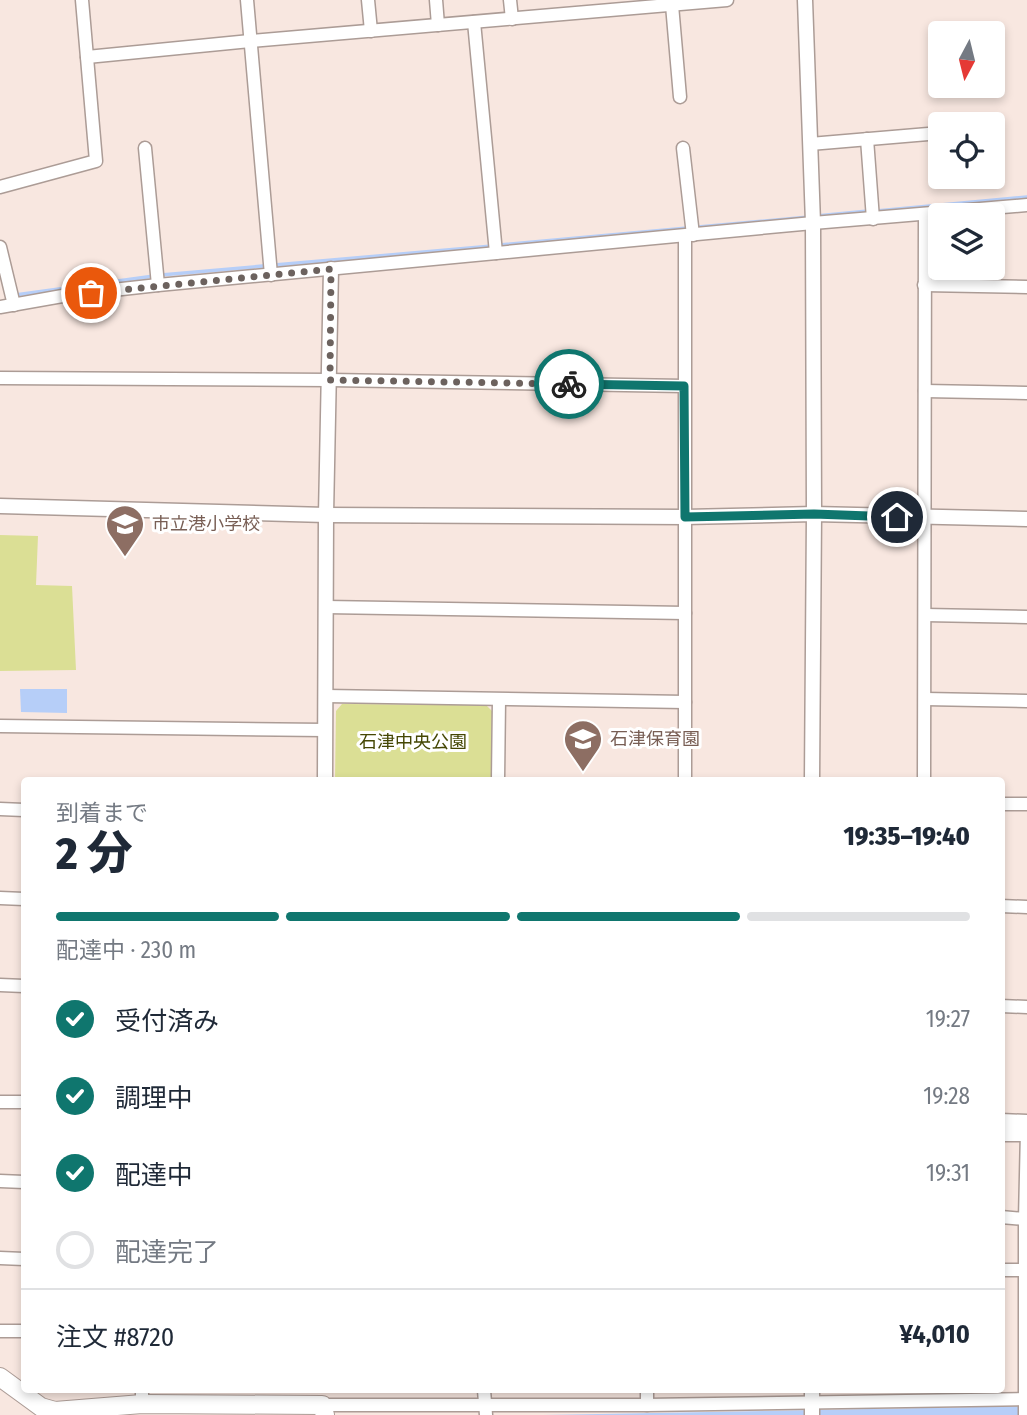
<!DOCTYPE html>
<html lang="ja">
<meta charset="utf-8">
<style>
body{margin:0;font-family:"Fira Sans Condensed","Noto Sans JP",sans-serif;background:#f2f2f3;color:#1f2937;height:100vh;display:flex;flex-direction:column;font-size:26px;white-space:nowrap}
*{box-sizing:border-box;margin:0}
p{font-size:23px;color:#747a83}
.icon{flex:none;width:38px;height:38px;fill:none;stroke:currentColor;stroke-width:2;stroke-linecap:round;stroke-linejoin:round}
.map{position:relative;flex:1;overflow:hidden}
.details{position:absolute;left:21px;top:777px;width:984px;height:616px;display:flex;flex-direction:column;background:#fff;border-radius:7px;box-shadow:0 4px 10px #0003}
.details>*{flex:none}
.needle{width:46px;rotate:187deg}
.fabs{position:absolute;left:928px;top:21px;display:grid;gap:14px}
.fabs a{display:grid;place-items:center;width:77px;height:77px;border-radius:7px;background:#fff;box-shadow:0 4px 10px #0003;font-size:35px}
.pin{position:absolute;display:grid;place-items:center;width:60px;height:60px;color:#fff;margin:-30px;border:4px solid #fff;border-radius:50%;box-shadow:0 2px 7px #0007}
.courier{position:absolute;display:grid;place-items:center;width:70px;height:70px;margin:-35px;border:5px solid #0f766e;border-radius:50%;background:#fff;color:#222;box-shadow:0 2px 9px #0007}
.overview em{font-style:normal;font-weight:800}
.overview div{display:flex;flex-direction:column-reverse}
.overview{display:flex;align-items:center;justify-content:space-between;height:119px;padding:0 35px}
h1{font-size:46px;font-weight:800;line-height:52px}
.bar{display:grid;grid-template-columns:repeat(4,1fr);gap:10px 7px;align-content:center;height:84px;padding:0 35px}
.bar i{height:9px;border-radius:5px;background:#e0e1e3}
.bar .on{background:#0f766e}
.bar p{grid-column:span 4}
.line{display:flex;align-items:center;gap:18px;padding:0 35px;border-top:2px solid #e0e1e3}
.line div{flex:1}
ol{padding:0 35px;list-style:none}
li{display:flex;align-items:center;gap:21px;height:77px}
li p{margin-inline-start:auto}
li .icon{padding:7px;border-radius:50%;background:#0f766e;color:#fff;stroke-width:4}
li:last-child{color:#747a83}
li i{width:38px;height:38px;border:4px solid #e0e1e3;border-radius:50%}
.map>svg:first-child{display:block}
.green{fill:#dbdf95}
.water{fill:#b6cef8}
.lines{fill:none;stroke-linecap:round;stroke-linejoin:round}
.stream{stroke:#b6cef8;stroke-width:3.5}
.minor-casing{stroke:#ac9c96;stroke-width:15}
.tertiary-casing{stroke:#ac9c96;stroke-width:17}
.secondary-casing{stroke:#ac9c96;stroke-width:20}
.minor{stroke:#fff;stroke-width:12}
.tertiary{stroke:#fff;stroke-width:14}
.secondary{stroke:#fff;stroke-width:18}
.done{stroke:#6c625e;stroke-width:7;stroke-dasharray:0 12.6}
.route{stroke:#0f766e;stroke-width:9}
.labels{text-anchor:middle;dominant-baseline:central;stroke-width:6;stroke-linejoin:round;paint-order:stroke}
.education-label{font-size:18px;fill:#785e54;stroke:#fff;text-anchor:start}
.park-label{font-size:18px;fill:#454704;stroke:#fff}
</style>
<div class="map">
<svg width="1027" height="1415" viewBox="0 0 1027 1415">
<rect width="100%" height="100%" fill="#f8e7e0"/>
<g class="green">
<polygon points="0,535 38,536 36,585 72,586 76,670 0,671"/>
<polygon points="342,704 486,705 492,711 491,780 335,780 336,711"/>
</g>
<g class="water">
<polygon points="20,689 67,689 67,713 21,712"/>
<polygon points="1027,1406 1027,1415 543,1415"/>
</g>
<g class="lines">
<g class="stream">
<polyline points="876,211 1027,197"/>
<polyline points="816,216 868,211"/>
<polyline points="499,245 809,217"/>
<polyline points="161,275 492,246"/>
<polyline points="15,295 154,276"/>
</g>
<defs>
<g id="minor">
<polyline points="247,0 271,275"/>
<polyline points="368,0 371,31"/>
<polyline points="436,0 438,25"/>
<polyline points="510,0 512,19"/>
<polyline points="672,5 680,97"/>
<polyline points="474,22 496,253"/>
<polyline points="87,57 250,41 727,0"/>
<polyline points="867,139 873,219"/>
<polyline points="810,144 940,133"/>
<polyline points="145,148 158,285"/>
<polyline points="683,148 693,235"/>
<polyline points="0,187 96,161 82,0"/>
<polyline points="0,247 14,305"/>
<polyline points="924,285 1027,287"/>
<polyline points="0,307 68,295 158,285 813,223 1027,205"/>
<polyline points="0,378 330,380 684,386"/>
<polyline points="925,391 1027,393"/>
<polyline points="326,607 685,613"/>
<polyline points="925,615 1027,617"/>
<polyline points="326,696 685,702"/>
<polyline points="925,699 1027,701"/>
<polyline points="0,726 325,730"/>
<polyline points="498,780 499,700"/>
<polyline points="685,780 685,236"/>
<polyline points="924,780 925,214"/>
<polyline points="1001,804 1027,804"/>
<polyline points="0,809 24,810"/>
<polyline points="0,898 24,899"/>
<polyline points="1001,906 1027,907"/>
<polyline points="0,985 24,986"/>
<polyline points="1001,1006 1027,1007"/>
<polyline points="0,1102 24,1102"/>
<polyline points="0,1181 24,1182"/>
<polyline points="1001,1217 1025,1219"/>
<polyline points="0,1258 24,1259"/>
<polyline points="1001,1270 1027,1270"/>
<polyline points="0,1331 24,1331"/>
<polyline points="484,1390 486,1415"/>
<polyline points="142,1404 142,1390"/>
<polyline points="322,1405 647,1405 1027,1399"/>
<polyline points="647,1405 647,1390"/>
<polyline points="1025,1415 1025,1219 1027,1131"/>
</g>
<g id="tertiary">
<polyline points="805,0 813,223 814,514 812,780"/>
<polyline points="0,506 326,515 685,517 814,514 1027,519"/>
<polyline points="325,780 326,515 331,269"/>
<polyline points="1001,1121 1027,1122"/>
<polyline points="1001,1134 1027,1134"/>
<polyline points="812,1390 812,1415"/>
</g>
<polyline id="secondary" points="0,1377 41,1407 55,1411 142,1404 322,1405 325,1415"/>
</defs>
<use href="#minor" class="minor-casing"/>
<use href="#tertiary" class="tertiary-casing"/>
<use href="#secondary" class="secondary-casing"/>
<use href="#minor" class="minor"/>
<use href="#tertiary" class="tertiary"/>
<use href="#secondary" class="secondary"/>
</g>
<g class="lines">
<polyline class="done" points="91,293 331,269 330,380 569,384"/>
<polyline class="route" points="569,384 684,386 685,517 814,514 897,517"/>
</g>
<defs>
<symbol id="school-pin" viewBox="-11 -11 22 30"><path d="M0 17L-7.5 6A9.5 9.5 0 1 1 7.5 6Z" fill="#8d6e63" stroke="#fff"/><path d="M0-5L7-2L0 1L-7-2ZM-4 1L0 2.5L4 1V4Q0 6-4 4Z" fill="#fff"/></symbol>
</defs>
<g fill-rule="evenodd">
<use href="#school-pin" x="103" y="502" width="44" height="60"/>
<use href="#school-pin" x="561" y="717" width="44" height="60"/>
</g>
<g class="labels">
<g class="education-label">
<text x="152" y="524">市立港小学校</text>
<text x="610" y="739">石津保育園</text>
</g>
<g class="park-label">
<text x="413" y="742">石津中央公園</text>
</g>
</g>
</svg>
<div class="fabs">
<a><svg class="needle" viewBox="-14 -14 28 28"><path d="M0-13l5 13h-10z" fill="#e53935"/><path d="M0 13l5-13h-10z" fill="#747a83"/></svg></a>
<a><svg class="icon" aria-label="locate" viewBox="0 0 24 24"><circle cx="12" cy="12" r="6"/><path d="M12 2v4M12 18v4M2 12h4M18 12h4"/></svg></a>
<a><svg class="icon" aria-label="layers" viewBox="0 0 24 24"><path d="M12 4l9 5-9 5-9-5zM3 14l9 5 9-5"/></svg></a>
</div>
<div class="pin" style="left:91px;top:293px;background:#ea580c"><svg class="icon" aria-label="bag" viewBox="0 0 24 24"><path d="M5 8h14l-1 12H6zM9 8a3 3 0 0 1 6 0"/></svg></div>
<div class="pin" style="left:897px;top:517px;background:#1f2937"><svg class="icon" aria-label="home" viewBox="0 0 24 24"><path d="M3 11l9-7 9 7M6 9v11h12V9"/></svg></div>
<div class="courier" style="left:569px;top:384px"><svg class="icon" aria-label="bike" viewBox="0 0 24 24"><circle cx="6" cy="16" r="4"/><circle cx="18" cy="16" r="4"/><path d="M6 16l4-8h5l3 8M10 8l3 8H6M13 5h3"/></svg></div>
<section class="details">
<div class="overview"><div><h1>2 分</h1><p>到着まで</p></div><em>19:35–19:40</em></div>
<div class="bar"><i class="on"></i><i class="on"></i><i class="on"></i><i></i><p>配達中 · 230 m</p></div>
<ol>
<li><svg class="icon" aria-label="check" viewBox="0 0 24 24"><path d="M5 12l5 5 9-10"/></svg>受付済み<p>19:27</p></li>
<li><svg class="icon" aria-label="check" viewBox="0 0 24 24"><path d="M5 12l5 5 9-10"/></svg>調理中<p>19:28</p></li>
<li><svg class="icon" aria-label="check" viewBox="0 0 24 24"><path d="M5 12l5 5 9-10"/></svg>配達中<p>19:31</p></li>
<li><i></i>配達完了</li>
</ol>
<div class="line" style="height:91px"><div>注文 #8720</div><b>¥4,010</b></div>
</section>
</div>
